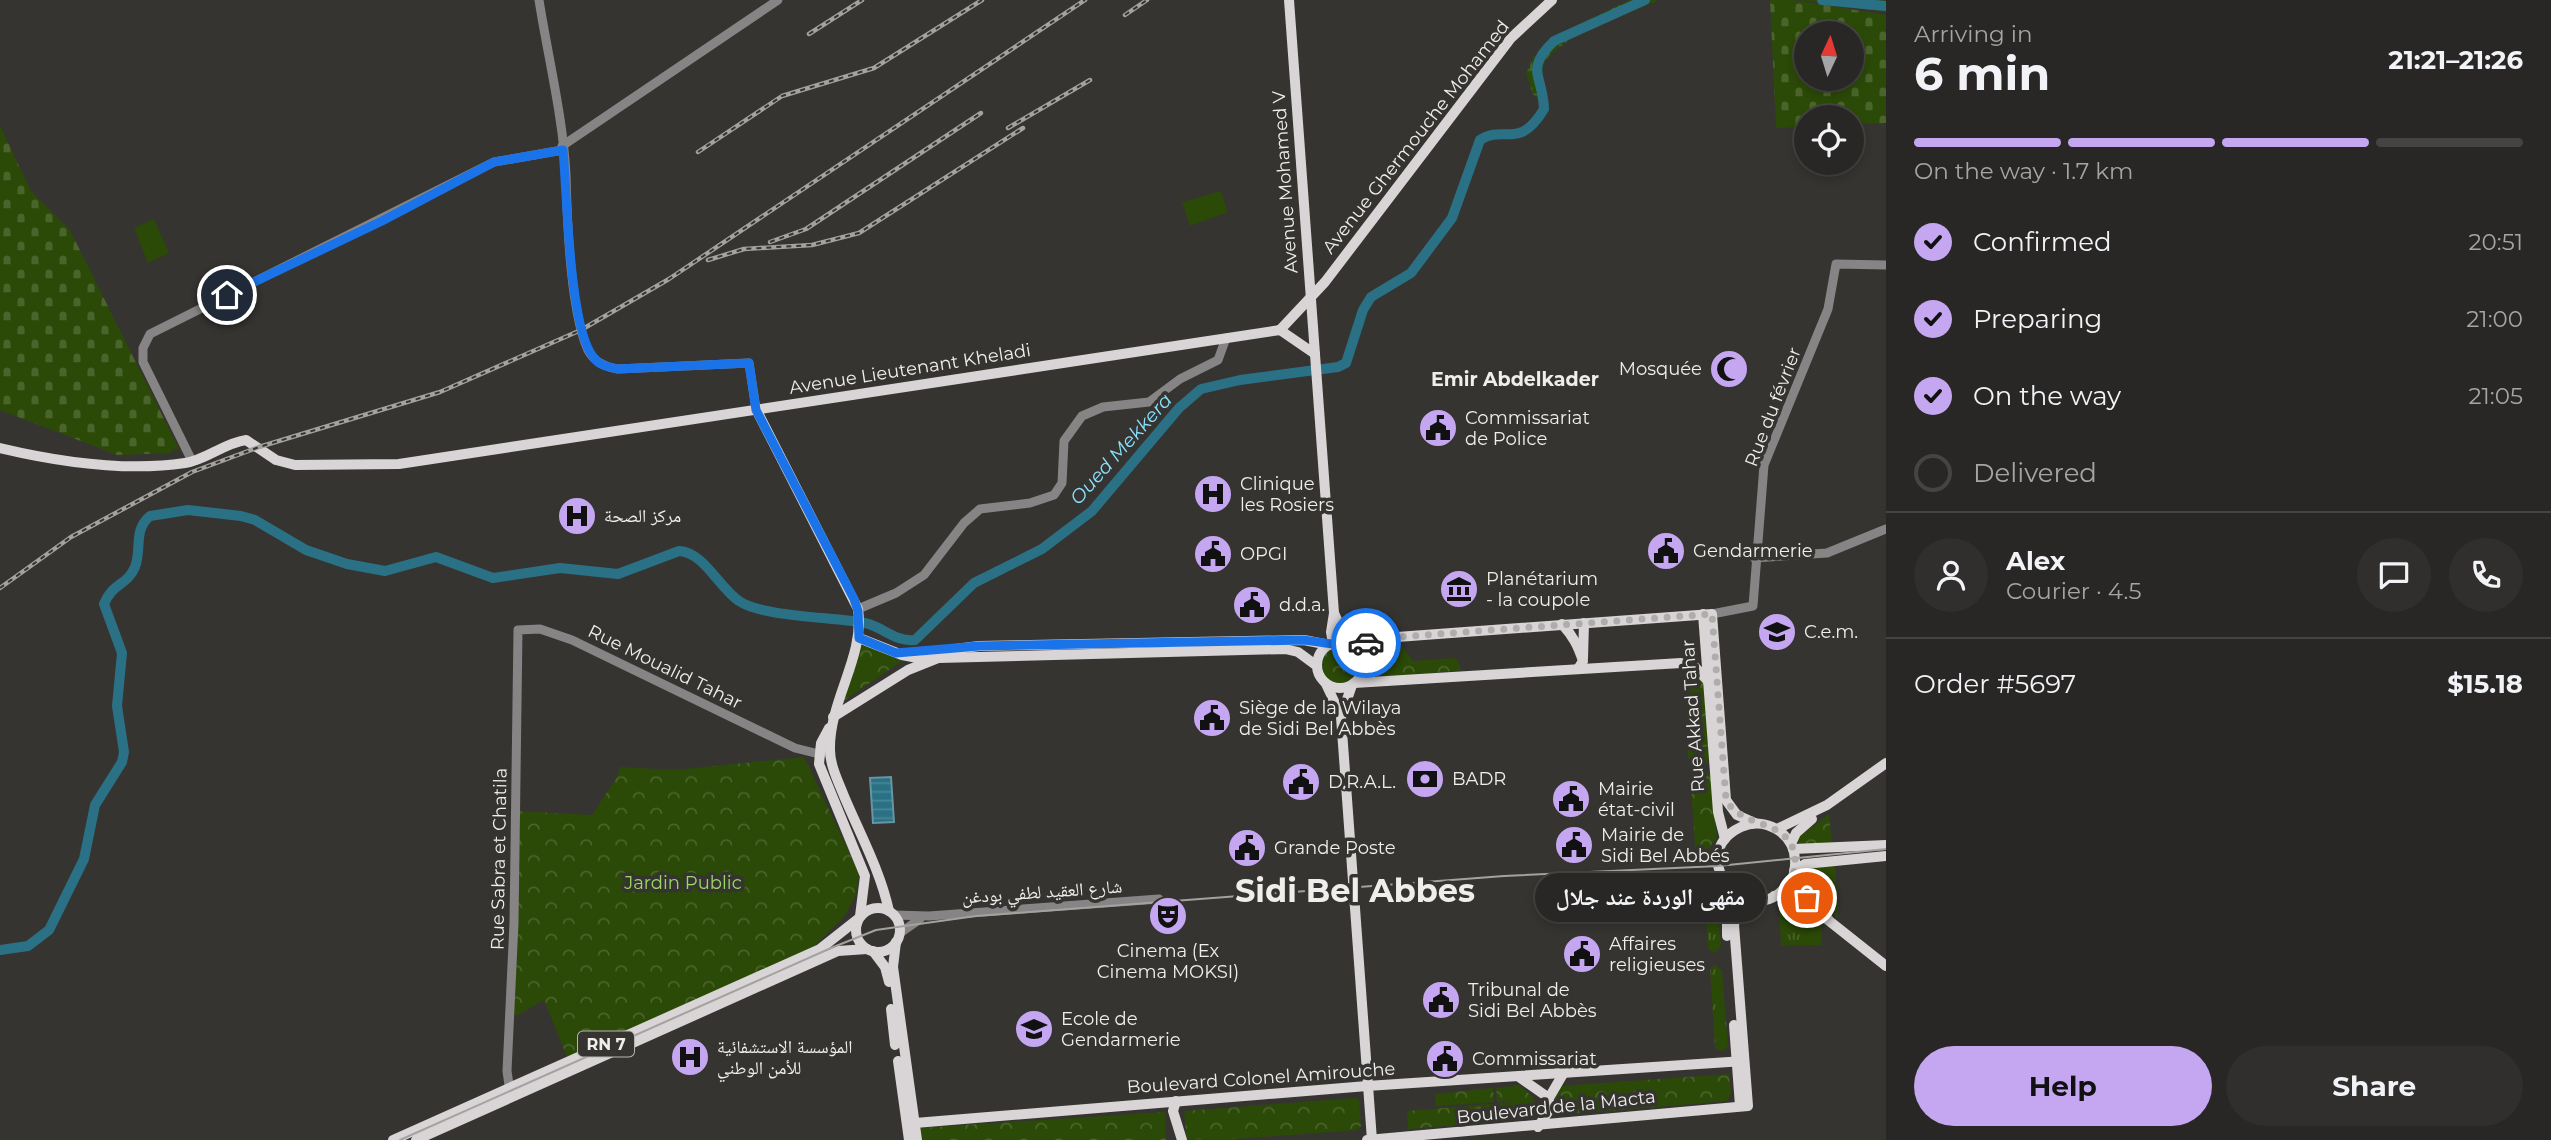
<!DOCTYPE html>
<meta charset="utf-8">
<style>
body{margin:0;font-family:Montserrat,"Noto Naskh Arabic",sans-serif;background:#302f2d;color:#f1f3f6;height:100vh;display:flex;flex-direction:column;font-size:26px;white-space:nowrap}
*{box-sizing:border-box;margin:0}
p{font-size:23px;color:#a5a5a7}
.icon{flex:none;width:38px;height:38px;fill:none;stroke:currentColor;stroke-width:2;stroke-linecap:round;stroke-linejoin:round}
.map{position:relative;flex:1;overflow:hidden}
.panel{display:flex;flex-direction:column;background:#282725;width:665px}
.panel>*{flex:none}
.needle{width:46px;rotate:4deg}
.buttons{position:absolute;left:1794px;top:21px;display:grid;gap:14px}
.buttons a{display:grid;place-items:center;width:70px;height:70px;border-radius:50%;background:#282725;box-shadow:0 4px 10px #0003,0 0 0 2px #444442;font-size:35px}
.pin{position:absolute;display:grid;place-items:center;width:60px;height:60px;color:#fff;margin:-30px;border:4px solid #fff;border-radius:50%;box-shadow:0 2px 7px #0007}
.courier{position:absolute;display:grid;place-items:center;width:70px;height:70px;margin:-35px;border:5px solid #1a73e8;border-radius:50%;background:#fff;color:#222;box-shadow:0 2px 9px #0007}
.bubble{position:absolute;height:49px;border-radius:24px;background:#282725;box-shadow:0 4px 10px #0003,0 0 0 2px #444442;font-size:23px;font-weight:700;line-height:49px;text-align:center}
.head em{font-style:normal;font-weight:700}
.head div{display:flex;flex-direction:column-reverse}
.head{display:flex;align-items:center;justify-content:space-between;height:119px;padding:0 28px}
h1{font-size:46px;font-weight:700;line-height:52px}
.bar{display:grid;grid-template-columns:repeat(4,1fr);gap:10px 7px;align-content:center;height:84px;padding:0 28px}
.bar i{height:9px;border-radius:5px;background:#444442}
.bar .selected{background:#c5a7f1}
.bar p{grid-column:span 4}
.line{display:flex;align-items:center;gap:18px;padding:0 28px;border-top:2px solid #444442}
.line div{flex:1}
.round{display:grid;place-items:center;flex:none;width:74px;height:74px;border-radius:37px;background:#302f2d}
ol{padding:0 28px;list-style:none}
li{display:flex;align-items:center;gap:21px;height:77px}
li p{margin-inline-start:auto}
li .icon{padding:7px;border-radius:50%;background:#c5a7f1;color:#111;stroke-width:4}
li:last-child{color:#a5a5a7}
li i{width:38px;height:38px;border:4px solid #444442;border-radius:50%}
.primary-button{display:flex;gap:14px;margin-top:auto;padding:14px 28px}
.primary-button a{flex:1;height:80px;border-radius:42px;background:#c5a7f1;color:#111;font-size:28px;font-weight:700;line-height:80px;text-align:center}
.primary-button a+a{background:#302f2d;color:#f1f3f6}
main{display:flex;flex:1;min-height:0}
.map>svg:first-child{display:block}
.grass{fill:url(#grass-tufts)}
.wetland{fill:url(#wetland-marsh)}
.cemetery{fill:url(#cemetery-stones);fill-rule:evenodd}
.park{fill:url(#park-crowns)}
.pitch{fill:#2b4907}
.water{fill:url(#water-rules);stroke:#6596a4;stroke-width:2}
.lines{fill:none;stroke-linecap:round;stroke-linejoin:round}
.river{stroke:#2a7185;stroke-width:10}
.minor{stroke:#868485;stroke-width:9}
.major{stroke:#d9d4d5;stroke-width:10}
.tram{stroke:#a3a29f;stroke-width:2}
.rail-casing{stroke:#a3a29f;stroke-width:4.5}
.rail{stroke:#353431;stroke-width:2;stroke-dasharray:5;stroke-linecap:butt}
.done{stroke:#aeadab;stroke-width:7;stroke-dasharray:0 12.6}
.route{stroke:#1a73e8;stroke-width:9}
.labels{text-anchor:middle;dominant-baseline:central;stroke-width:7;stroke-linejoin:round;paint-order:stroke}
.shield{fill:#353431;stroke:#b7b6b4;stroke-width:2}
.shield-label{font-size:16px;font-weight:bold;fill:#efeeec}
.street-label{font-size:18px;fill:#efeeec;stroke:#353431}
.poi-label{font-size:18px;fill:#efeeec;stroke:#353431;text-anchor:start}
.park-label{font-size:18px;fill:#9bd766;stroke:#353431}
.neighbourhood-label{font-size:19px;font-weight:bold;fill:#efeeec;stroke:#353431}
.water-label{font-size:19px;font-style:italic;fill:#89e2fe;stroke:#353431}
.town-label{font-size:32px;font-weight:bold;fill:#efeeec;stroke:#353431}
</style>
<main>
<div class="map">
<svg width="1886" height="1140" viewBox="0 0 1886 1140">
<defs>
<pattern id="grass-tufts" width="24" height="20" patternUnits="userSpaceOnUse" patternTransform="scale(1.75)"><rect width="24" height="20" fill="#2b4907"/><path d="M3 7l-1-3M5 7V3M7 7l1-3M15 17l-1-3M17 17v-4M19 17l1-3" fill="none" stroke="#4a642b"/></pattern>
<pattern id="wetland-marsh" width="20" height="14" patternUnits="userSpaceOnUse" patternTransform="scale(1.75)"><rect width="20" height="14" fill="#2b4907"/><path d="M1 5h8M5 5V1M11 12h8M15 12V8" fill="none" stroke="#4a642b"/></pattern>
<pattern id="cemetery-stones" width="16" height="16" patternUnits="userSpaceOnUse" patternTransform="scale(1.75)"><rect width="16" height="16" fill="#2b4907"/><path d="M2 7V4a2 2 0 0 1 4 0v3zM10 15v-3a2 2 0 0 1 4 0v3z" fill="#4a642b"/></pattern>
<pattern id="park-crowns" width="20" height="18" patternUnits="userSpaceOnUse" patternTransform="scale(1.75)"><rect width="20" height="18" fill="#2b4907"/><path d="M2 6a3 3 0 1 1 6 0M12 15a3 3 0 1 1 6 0" fill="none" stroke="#4a642b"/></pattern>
<pattern id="water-rules" width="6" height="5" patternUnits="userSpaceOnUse" patternTransform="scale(1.75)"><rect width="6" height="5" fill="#2a7185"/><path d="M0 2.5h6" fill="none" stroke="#498696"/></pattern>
</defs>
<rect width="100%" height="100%" fill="#353431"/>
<g class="grass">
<polygon points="1703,878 1715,889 1721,946 1714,953 1708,948"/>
<polygon points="1779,905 1821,924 1822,945 1781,946"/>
<polygon points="1715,965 1722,971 1728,1047 1722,1051 1715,1048 1710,970"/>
</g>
<g class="wetland">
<path d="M1630,0H1642L1632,5L1645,0H1658C1632,13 1551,38 1543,67C1539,80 1544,96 1546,109L1533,94L1526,74L1534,55H1538L1537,52L1554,36Z"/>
<polygon points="1800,0 1886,0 1886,12"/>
</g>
<g class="cemetery">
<path d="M1770,0H1794L1886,15V123L1852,124V117H1806V127L1776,128ZM1806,33H1852V79H1806Z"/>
<polygon points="0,126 31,191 70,230 179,449 171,450 171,453 117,455 0,410"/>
</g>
<g class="park">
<polygon points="859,642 902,661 836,706"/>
<path d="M1401,645L1413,661L1456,658L1462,670L1394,677L1374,675L1368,660C1374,644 1386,646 1401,645Z"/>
<circle cx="1341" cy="665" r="19"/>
<polygon points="1684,669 1696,672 1704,682 1711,757 1707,763 1697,766 1688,758"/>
<polygon points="804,757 859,873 856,895 844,917 811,949 568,1059 544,1000 516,1016 511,1007 518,811 592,815 617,777 620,767 675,770"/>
<polygon points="1698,771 1707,771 1712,777 1717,838 1705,853 1699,853 1695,846 1691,786 1691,778"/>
<polygon points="1829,814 1832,843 1800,845 1797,840 1800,836"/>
<path d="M1835,861L1838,918C1825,906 1795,889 1799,869Z"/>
<polygon points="1729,1074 1731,1094 1727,1101 1564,1115 1556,1108 1555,1094 1561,1086"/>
<polygon points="1514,1085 1519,1085 1533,1097 1536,1111 1530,1119 1408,1129 1407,1111 1514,1102 1497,1102 1496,1088 1513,1086 1513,1090"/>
<polygon points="1493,1088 1494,1102 1436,1106 1435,1094"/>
<polygon points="1355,1098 1359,1100 1361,1126 1358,1130 1221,1140 1187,1139 1184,1111"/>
<polygon points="1165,1112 1166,1140 921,1140 919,1128"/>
</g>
<g class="pitch">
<polygon points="1221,191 1228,212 1190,226 1182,202"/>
<polygon points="154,219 169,253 148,263 134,228"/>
</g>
<polygon class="water" points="891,777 894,822 873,823 870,778"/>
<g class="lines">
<g class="river">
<polyline points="1822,0 1886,6"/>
<path d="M0,950L28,946L49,930L84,859L95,805L122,762L124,752L117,706L122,653L104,604C113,582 127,586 135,567C142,549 133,530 150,516L188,510L241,516L255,520L306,550L347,564L385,571L436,557L493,578L560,568L618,574L679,551C704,552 719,588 739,601C762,617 834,617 865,623C884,627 894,642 915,640L974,583L1042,549L1092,511L1179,408L1201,389L1240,380L1338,367L1346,363L1363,310L1371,297L1411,273L1452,218L1480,140C1504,124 1519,151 1544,109C1543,75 1524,70 1554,41L1645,0"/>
</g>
<g class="minor">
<path d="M539,0C548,57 563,117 566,175C567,219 570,311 588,350C594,362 605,367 618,369L749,363L756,409"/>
<polyline points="562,146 778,0"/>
<polyline points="192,461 143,362 143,348 150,334 494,162 563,150"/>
<polyline points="1754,558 1827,553 1886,529"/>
<polyline points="858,609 896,593 924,575 964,523 980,509 1030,503 1054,495 1062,483 1064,441 1082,416 1103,407 1149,402 1180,379 1218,360 1226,338"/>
<polyline points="1712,614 1753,606 1764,465 1828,309 1836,264 1886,265"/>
<polyline points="894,915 929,916 1159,899"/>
<polyline points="900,933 920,919"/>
<polyline points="510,1092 507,1071 514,923 518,630 540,629 572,640 795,748 815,753 826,752"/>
</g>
<g class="major">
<polyline points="1289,0 1334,613 1331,632 1333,643"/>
<polyline points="1280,330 1325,282 1511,38 1552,0"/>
<polyline points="1280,330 1315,354"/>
<path d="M756,409L858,609C865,657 829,700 830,750C830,765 838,781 844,796C860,834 880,870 889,911"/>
<path d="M0,448C59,462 124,472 185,463C206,460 224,443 246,440L276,460L295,465L399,464L1280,330"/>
<polyline points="1334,613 1348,643"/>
<polyline points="1703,614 1718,812 1725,839"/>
<path d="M1562,624C1573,636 1578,646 1583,661L1578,669"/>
<polyline points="859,638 902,655 928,660"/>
<circle cx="1340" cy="665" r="23"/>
<polyline points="1353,646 1397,637 1712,614 1726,800 1737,815 1755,823"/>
<polyline points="932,652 979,646 1304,640 1329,645"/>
<polyline points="1583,658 1584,623"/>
<polyline points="1354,683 1681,663 1694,666 1708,681"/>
<polyline points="1326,684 1341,716"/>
<polyline points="1352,685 1341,717 1372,1140"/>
<polyline points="833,717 908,670 938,658 1285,649 1298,652 1317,666"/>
<polyline points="829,728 821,743 819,764 865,876 860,916"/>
<polyline points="1777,829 1827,805 1886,763"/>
<polyline points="1791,844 1796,833 1812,819"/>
<polyline points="1793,849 1886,845"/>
<polyline points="1794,871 1805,864 1886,856"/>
<path d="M1793,876C1756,943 1679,856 1741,827C1765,816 1794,833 1795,860C1796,867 1793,874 1793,881L1828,919"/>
<polyline points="1727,886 1727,936"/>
<polyline points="1774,896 1790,896 1810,908"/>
<circle cx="878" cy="930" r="22"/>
<polyline points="1823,916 1886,966"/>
<polyline points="896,942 893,967 917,1140"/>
<polyline points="873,951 885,967 889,982"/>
<polyline points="891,1009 895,1045"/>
<polyline points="1734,1025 1740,1106"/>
<polyline points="898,1061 909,1140"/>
<polyline points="1519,1077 1549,1098"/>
<polyline points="1176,1101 1173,1111 1182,1140"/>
<polyline points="908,1127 915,1123 1367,1086 1744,1061"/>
<polyline points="1538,1127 1548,1112 1549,1098 1563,1074"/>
<polyline points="393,1140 820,949 858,919"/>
<polyline points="416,1140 838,951 867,949"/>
<path d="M1367,1140L1748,1106L1734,925C1737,911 1745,905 1758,900"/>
</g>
<polyline class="tram" points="400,1140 831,948 876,930 976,916 1504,876 1718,866 1886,849"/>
<defs>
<g id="rail">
<polyline points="1125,15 1147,0"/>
<polyline points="809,34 862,0"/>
<polyline points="1008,128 1090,80"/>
<polyline points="698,152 782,96 874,68 982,0"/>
<polyline points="770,242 806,229 981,113"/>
<polyline points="708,260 744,249 812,245 859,233 1023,128"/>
<polyline points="0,588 71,537 192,472 259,447 440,392 581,330 669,279 1085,0"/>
</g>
</defs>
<use href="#rail" class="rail-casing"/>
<use href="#rail" class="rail"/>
</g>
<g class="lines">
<path class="done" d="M1366,643L1397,637L1712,614L1726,800C1743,830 1792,818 1795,859C1796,866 1793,874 1793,881L1807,898"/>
<path class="route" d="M227,295L382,221L494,162L563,150C567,192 569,330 594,358C600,366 609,367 618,369L749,363L756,410L854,599L858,611L859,638L896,653L979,646L1304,640C1324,643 1347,647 1366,643"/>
</g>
<defs>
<symbol id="mosque-disc" viewBox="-11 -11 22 22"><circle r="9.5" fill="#c5a7f1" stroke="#353431"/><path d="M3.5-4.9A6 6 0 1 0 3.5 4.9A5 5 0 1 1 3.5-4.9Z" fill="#111"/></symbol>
<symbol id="civic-disc" viewBox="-11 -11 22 22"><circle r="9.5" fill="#c5a7f1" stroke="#353431"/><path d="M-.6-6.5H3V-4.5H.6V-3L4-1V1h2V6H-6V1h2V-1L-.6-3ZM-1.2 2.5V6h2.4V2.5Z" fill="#111"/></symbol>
<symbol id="hospital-disc" viewBox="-11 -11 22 22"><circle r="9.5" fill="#c5a7f1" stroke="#353431"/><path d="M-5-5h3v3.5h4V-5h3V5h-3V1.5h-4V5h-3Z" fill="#111"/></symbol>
<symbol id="museum-disc" viewBox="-11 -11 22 22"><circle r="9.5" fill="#c5a7f1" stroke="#353431"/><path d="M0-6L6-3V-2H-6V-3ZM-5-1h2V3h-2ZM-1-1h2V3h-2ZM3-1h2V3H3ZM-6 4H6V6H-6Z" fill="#111"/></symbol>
<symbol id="university-disc" viewBox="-11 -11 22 22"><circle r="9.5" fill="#c5a7f1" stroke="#353431"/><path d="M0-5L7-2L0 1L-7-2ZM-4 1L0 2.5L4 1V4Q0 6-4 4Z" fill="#111"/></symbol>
<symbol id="bank-disc" viewBox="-11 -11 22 22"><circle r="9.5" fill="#c5a7f1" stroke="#353431"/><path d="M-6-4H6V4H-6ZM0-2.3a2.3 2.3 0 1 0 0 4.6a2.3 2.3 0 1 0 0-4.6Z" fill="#111"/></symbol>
<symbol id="theatre-disc" viewBox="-11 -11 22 22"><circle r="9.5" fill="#c5a7f1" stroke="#353431"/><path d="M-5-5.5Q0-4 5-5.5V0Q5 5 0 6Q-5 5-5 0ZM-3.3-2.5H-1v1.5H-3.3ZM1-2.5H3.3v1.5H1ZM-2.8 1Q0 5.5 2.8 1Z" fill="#111"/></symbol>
</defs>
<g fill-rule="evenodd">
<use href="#mosque-disc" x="1707" y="347" width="44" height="44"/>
<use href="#civic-disc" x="1416" y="406" width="44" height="44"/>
<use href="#hospital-disc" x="1191" y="472" width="44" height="44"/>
<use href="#hospital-disc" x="555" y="494" width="44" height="44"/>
<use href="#civic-disc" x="1644" y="529" width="44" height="44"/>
<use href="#civic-disc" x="1191" y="532" width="44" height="44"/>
<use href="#museum-disc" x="1437" y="567" width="44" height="44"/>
<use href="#civic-disc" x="1230" y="583" width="44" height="44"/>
<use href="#university-disc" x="1755" y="610" width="44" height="44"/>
<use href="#civic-disc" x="1190" y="696" width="44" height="44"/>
<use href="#bank-disc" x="1403" y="757" width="44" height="44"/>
<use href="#civic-disc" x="1279" y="760" width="44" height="44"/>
<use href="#civic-disc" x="1549" y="777" width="44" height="44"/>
<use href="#civic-disc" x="1552" y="823" width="44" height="44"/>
<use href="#civic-disc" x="1225" y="826" width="44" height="44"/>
<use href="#theatre-disc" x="1146" y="894" width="44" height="44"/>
<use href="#civic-disc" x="1560" y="932" width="44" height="44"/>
<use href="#civic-disc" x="1419" y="978" width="44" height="44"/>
<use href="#university-disc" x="1012" y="1007" width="44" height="44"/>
<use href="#hospital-disc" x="668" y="1035" width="44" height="44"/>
<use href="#civic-disc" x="1423" y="1037" width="44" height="44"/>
</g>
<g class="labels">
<rect class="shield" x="578" y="1031.5" width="56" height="25" rx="5"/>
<g class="shield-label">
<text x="606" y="1044">RN 7</text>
</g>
<g class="street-label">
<text transform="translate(1416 137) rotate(-52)">Avenue Ghermouche Mohamed</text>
<text transform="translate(1285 182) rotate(-94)">Avenue Mohamed V</text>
<text transform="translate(910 369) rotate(-9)">Avenue Lieutenant Kheladi</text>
<text transform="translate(1773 407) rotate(-69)">Rue du février</text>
<text transform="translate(665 667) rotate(26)">Rue Moualid Tahar</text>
<text transform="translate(1693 716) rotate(-94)">Rue Akkad Tahar</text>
<text transform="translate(499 859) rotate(-89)">Rue Sabra et Chatila</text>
<text transform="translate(1042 892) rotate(-4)">شارع العقيد لطفي بودغن</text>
<text transform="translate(1261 1078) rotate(-4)">Boulevard Colonel Amirouche</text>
<text transform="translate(1556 1107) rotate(-6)">Boulevard de la Macta</text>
</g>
<g class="poi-label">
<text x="1702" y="369" text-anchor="end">Mosquée</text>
<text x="1465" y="418">Commissariat<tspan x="1465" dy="21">de Police</tspan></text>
<text x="1240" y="484">Clinique<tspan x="1240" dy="21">les Rosiers</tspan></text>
<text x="604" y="516">مركز الصحة</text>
<text x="1693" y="551">Gendarmerie</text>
<text x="1240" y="554">OPGI</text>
<text x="1486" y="579">Planétarium<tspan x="1486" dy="21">- la coupole</tspan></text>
<text x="1279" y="605">d.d.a.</text>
<text x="1804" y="632">C.e.m.</text>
<text x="1239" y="708">Siège de la Wilaya<tspan x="1239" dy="21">de Sidi Bel Abbès</tspan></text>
<text x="1452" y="779">BADR</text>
<text x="1328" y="782">D.R.A.L.</text>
<text x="1598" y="789">Mairie<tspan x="1598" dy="21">état-civil</tspan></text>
<text x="1601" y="835">Mairie de<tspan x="1601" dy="21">Sidi Bel Abbés</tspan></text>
<text x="1274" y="848">Grande Poste</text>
<text x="1609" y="944">Affaires<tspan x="1609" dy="21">religieuses</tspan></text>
<text x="1168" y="951" text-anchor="middle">Cinema (Ex<tspan x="1168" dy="21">Cinema MOKSI)</tspan></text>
<text x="1468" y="990">Tribunal de<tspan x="1468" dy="21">Sidi Bel Abbès</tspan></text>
<text x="1061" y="1019">Ecole de<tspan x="1061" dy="21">Gendarmerie</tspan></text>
<text x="717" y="1047">المؤسسة الاستشفائية<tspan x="717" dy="21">للأمن الوطني</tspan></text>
<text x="1472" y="1059">Commissariat</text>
</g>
<g class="park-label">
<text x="683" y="883">Jardin Public</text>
</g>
<g class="neighbourhood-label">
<text x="1515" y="379">Emir Abdelkader</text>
</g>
<g class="water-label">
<text transform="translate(1121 449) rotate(-48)">Oued Mekkera</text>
</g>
<g class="town-label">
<text x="1355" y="890">Sidi Bel Abbes</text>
</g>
</g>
</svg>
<div class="buttons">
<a><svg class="needle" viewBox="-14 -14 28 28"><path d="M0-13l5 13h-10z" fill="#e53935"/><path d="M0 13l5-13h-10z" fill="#a5a5a7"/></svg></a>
<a><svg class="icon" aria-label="locate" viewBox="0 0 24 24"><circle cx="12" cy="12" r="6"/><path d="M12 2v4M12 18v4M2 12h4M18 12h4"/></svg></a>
</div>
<div class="pin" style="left:1807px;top:898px;background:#ea580c"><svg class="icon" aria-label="bag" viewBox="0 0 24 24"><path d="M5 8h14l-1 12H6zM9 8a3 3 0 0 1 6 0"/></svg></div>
<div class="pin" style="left:227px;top:295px;background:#1f2937"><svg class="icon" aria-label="home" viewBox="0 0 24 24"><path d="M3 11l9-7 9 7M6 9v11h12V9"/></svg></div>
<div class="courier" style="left:1366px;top:643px"><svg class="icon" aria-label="car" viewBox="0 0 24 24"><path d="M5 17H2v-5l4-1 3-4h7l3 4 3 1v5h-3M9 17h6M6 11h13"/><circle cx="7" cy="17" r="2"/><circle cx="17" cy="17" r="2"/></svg></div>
<div class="bubble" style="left:1535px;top:873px;width:231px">مقهى الوردة عند جلال</div>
</div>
<section class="panel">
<div class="head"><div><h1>6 min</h1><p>Arriving in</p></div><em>21:21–21:26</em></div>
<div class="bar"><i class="selected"></i><i class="selected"></i><i class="selected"></i><i></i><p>On the way · 1.7 km</p></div>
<ol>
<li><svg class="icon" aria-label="check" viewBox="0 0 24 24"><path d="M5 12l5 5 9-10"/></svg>Confirmed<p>20:51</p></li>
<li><svg class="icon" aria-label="check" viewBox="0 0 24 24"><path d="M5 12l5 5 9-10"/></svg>Preparing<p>21:00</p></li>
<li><svg class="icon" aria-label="check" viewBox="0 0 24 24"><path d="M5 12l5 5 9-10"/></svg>On the way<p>21:05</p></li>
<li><i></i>Delivered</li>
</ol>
<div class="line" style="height:126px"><a class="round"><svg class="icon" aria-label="person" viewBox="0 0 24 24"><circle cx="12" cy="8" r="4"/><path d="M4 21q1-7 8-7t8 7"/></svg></a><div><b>Alex</b><p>Courier · 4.5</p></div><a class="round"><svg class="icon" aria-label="chat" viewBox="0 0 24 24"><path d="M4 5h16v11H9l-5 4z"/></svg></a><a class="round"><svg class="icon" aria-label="phone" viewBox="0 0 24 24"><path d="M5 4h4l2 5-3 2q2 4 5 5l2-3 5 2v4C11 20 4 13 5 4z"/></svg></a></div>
<div class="line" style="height:91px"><div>Order #5697</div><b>$15.18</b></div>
<div class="primary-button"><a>Help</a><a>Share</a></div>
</section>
</main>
